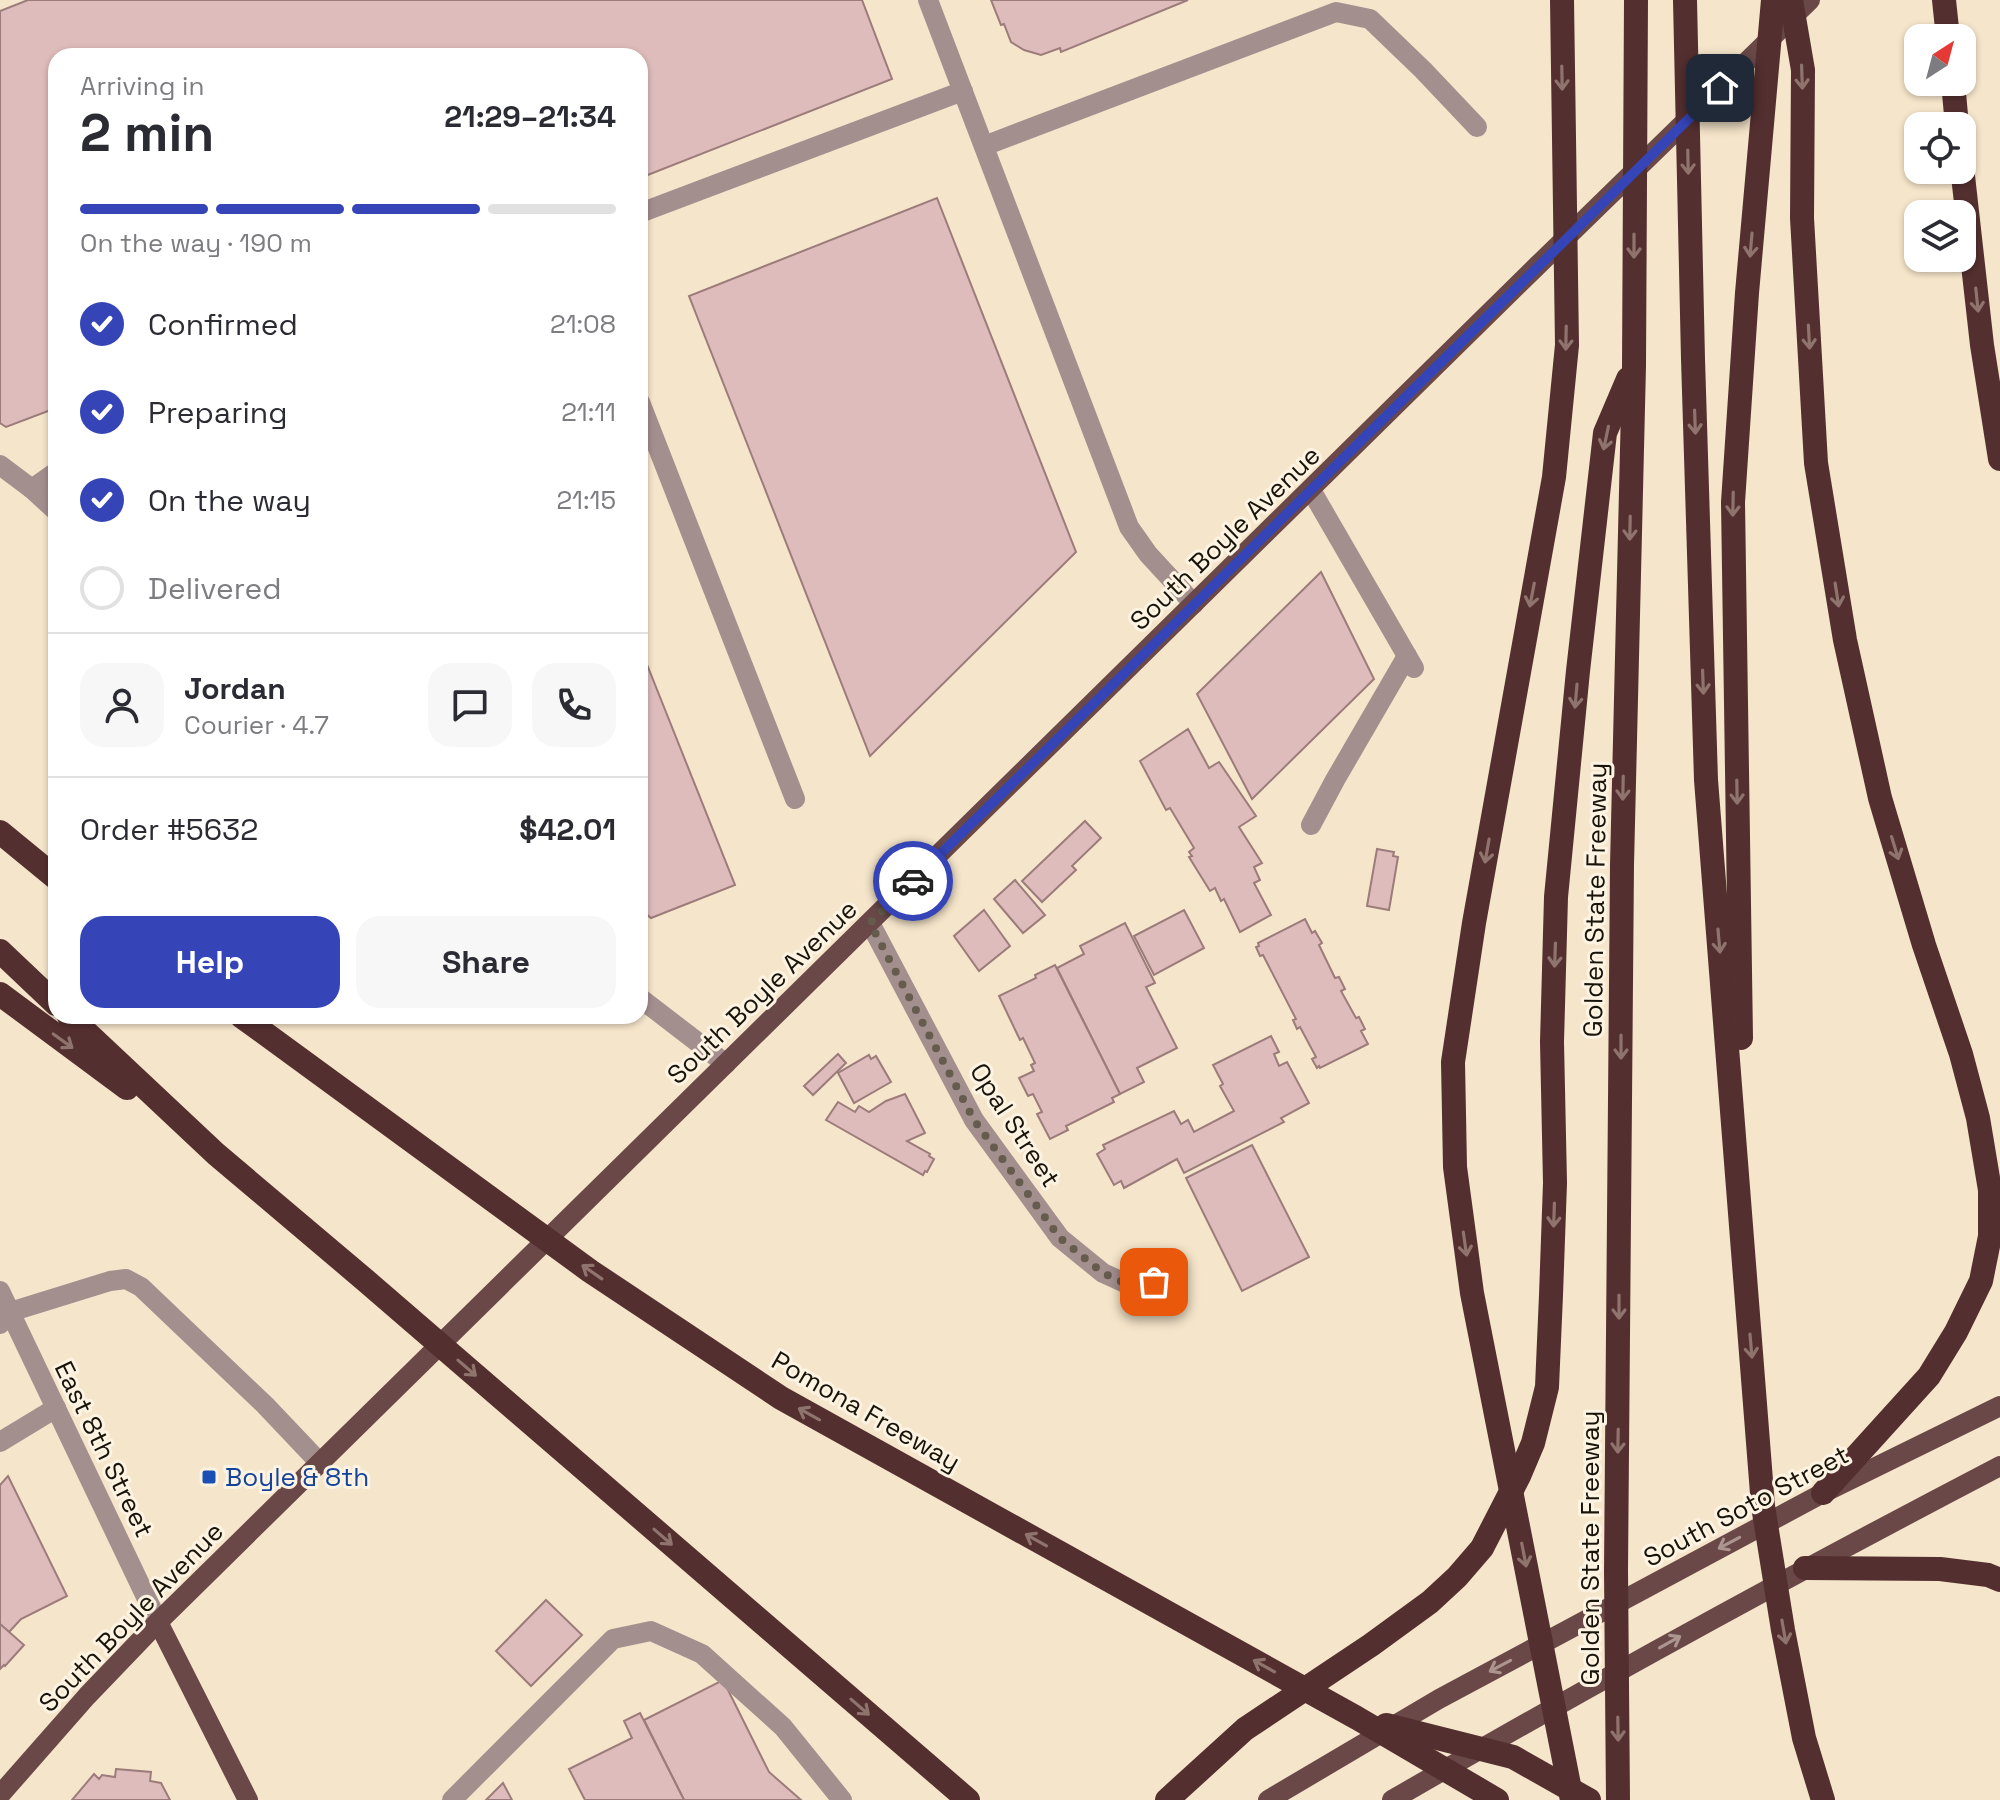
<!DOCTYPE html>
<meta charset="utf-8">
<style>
body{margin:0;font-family:"Space Grotesk",sans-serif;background:#f7f7f7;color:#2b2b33;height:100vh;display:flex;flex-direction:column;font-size:30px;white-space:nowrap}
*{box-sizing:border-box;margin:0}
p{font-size:26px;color:#7c7c81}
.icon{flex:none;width:44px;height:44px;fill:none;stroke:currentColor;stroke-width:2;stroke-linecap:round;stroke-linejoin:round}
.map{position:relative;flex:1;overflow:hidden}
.side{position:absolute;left:48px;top:48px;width:600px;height:976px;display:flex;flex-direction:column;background:#fff;border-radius:24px;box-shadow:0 2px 6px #0004}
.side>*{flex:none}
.needle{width:52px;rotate:36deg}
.tools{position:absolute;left:1904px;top:24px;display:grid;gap:16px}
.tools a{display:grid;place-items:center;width:72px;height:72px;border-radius:16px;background:#fff;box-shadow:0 2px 6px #0004;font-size:40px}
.pin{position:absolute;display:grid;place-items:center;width:68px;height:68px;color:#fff;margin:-34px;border-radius:16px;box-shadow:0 4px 12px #0006}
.courier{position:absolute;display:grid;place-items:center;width:80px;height:80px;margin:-40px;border:6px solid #3545b7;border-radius:50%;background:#fff;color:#222;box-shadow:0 2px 10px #0007}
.overview em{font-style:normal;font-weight:800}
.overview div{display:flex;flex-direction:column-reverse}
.overview{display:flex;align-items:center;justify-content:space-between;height:136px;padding:0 32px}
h1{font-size:52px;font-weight:800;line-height:60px}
.bar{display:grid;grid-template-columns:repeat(4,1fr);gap:12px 8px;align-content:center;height:96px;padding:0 32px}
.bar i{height:10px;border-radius:6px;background:#e1e1e2}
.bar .selected{background:#3545b7}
.bar p{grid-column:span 4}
.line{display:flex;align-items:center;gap:20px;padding:0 32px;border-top:2px solid #e1e1e2}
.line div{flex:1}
.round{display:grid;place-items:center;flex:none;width:84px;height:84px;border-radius:24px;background:#f7f7f7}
ol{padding:0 32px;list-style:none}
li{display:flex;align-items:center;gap:24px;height:88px}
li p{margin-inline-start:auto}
li .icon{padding:8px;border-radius:50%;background:#3545b7;color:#fff;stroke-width:4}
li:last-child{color:#7c7c81}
li i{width:44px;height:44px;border:4px solid #e1e1e2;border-radius:50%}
.primary-button{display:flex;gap:16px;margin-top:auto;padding:16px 32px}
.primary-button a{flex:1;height:92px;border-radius:24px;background:#3545b7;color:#fff;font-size:32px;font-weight:800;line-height:92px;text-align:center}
.primary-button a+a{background:#f7f7f7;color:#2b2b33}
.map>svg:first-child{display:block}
.building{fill:#debcbb;stroke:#9c7c7b;stroke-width:2}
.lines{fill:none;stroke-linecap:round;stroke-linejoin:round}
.minor{stroke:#a48f8f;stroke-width:20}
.major{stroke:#6a4848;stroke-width:20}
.highway{stroke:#542f2f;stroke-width:24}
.oneway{stroke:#8f746e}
.oneway2{stroke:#ac958e}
.done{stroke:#655c4d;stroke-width:8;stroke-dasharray:0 14.4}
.route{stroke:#3545b7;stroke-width:10}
.transit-dot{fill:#1a4fb4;stroke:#fdf3e3;stroke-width:3}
.labels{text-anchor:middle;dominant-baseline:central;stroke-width:6;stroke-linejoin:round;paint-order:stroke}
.street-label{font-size:26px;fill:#181309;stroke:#fdf3e3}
.transit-label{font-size:26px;fill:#164399;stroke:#fdf3e3;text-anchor:start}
</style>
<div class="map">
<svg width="2000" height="1800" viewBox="0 0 2000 1800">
<rect width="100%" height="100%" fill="#f5e5ca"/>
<g class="building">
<polygon points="28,0 862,0 892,79 640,178 640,56 56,56 56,408 6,427 0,423 0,11"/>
<polygon points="991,0 1188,0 1061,52 1060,48 1041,55 1024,50 1011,42 1004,24 1001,25"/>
<polygon points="937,198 1076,552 870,756 689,296"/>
<polygon points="1321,572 1374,679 1252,799 1197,694"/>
<polygon points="640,647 735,885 651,918 640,909"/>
<polygon points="1188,729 1209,768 1219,762 1256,816 1239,827 1262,863 1254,867 1260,880 1254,883 1271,915 1240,932 1224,899 1221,901 1215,888 1210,891 1189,857 1192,856 1189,852 1194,848 1170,808 1166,810 1140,761"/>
<polygon points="1085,821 1101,838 1072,866 1076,870 1042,902 1022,881"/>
<polygon points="1377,849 1394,852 1393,856 1398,857 1389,910 1367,906"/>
<polygon points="1015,880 1045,915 1023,933 994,899"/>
<polygon points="984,910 1010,946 979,971 954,936"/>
<polygon points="1184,910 1204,948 1154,975 1134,936"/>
<polygon points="1305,919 1312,933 1315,931 1322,943 1319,945 1335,978 1339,977 1345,989 1341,991 1356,1018 1359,1017 1365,1029 1361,1031 1368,1044 1320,1068 1319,1066 1317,1068 1312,1059 1316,1057 1300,1027 1297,1029 1293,1020 1296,1019 1263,955 1260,956 1256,947 1259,946 1258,943"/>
<polygon points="1125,923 1155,983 1146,987 1177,1048 1137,1068 1144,1082 1120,1094 1057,968 1084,954 1080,946"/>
<polygon points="1055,965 1120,1094 1112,1098 1114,1102 1066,1126 1068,1130 1050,1139 1037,1114 1042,1112 1033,1094 1028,1096 1019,1078 1034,1071 1031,1065 1035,1063 1023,1038 1020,1040 999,996 1036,978 1035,975"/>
<polygon points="1271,1036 1279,1052 1274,1054 1279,1066 1287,1062 1309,1103 1281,1118 1284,1122 1184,1173 1177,1159 1124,1188 1121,1181 1114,1185 1097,1154 1105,1149 1103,1145 1174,1111 1181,1124 1188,1120 1194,1132 1234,1111 1220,1086 1223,1084 1213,1065"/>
<polygon points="838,1054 846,1063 813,1095 804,1086"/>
<polygon points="869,1055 871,1059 876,1056 891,1082 854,1103 838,1073"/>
<polygon points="905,1094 925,1133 907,1141 930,1154 929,1156 934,1159 927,1172 925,1171 923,1175 826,1120 838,1102 855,1112 859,1106 869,1112 886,1101"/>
<polygon points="1252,1145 1309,1257 1242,1291 1186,1178"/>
<polygon points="8,1476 67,1596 21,1619 9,1632 0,1624 0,1485"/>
<polygon points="546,1600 582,1635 531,1686 496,1651"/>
<polygon points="0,1624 24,1645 5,1666 4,1665 0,1669"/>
<polygon points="723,1680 769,1772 801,1800 684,1800 644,1720"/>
<polygon points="640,1713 684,1800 585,1800 569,1769 632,1738 624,1721"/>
<polygon points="116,1769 151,1772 150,1781 161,1783 170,1800 72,1800 94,1774 99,1779 102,1775 115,1777"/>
<polygon points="503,1783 512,1800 486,1800"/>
</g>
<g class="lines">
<g class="minor">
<polyline points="928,0 1129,527 1148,554 1194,604"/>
<polyline points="984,146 1336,12 1370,19 1423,70 1477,127"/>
<polyline points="640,213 963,91"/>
<polyline points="640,402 795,799"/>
<polyline points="0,465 32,489 56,511"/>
<polyline points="32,489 56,472"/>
<polyline points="1311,490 1414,668"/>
<polyline points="1311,825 1335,780 1407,656"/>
<polyline points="870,923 974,1120 1060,1238 1103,1273 1136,1288 1172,1276"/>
<polyline points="640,998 726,1064"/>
<polyline points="0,1291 158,1622"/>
<polyline points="0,1324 10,1312 110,1281 126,1279 141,1287 265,1405 320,1463"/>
<polyline points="0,1442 56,1408"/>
<polyline points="452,1800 613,1639 651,1631 702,1654 783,1727 842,1800"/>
</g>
<g class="major">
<polyline points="158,1622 248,1800"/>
<polyline points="0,1795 87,1696 158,1622 1538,265 1810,0"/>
<polyline points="1268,1800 1439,1699 1823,1493 2000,1406"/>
<path d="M1392,1800C1592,1684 1795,1573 2000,1466"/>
</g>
<g class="highway">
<polyline points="1562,0 1567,345 1554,477 1474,923 1453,1062 1455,1167 1472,1293 1572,1800"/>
<polyline points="1685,0 1693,359 1706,780 1763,1506 1783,1630 1804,1738 1823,1800"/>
<polyline points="1791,0 1803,70 1802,218 1816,463 1845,640 1880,798 1924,945 1961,1054 1978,1118 1990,1190 1990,1236 1981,1281 1956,1332 1929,1376 1823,1493"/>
<polyline points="1944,0 1948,38"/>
<polyline points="1953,82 1957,126"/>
<polyline points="1962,167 1982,345 2000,459"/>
<polyline points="0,832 56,878"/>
<polyline points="0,951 56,1004"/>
<polyline points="0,994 127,1088"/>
<polyline points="69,1016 216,1154 365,1280 968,1800"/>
<polyline points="241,1016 590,1271 781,1398 1357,1718 1497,1800"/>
<polyline points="1741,1038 1733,502 1747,293 1773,0"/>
<polyline points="1805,1568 1940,1569 1988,1575 2000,1580"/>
<polyline points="1386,1725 1513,1757 1589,1800"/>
<polyline points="1167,1800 1245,1729 1371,1645 1430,1602 1457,1577 1482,1548 1519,1476 1533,1443 1547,1387 1551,1295 1555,1183 1552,1042 1556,897 1578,671 1605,433 1628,379"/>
<polyline points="1618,1800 1616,1570 1622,865 1634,366 1636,0"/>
</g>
</g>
<defs><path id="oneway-shaft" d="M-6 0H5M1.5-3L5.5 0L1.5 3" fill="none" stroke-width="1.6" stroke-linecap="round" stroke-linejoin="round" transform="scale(2)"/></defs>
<g class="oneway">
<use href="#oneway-shaft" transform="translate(1802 77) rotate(88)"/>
<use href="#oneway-shaft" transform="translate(1562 78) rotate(89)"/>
<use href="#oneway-shaft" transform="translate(1688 162) rotate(89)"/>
<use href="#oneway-shaft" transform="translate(1751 245) rotate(95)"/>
<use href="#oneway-shaft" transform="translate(1634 246) rotate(90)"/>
<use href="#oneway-shaft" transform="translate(1977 300) rotate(84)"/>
<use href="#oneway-shaft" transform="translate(1809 337) rotate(87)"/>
<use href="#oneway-shaft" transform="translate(1566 338) rotate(91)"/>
<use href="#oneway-shaft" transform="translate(1695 422) rotate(88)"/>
<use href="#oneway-shaft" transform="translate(1606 438) rotate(102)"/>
<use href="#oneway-shaft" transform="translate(1733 504) rotate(91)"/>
<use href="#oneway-shaft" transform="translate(1630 528) rotate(91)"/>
<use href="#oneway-shaft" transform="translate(1532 595) rotate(101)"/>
<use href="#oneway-shaft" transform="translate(1837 595) rotate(81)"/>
<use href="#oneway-shaft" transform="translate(1703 682) rotate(88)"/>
<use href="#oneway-shaft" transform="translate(1576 696) rotate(95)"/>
<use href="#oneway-shaft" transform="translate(1623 788) rotate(91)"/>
<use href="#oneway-shaft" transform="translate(1737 792) rotate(89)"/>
<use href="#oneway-shaft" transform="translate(1895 848) rotate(73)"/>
<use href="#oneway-shaft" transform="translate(1487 851) rotate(100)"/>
<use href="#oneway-shaft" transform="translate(1719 941) rotate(85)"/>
<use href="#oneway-shaft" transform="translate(1555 955) rotate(92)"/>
<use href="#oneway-shaft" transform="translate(63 1041) rotate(36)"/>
<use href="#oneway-shaft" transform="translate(1621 1047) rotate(90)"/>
<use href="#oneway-shaft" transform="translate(1554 1215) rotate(92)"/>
<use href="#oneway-shaft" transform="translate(1465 1244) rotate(82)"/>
<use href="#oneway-shaft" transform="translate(592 1272) rotate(-145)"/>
<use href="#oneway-shaft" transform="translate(1619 1307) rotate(90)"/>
<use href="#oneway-shaft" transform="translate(1751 1346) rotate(85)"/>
<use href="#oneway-shaft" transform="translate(467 1368) rotate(41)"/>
<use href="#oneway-shaft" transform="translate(809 1414) rotate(-151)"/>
<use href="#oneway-shaft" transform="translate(1618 1441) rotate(91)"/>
<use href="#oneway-shaft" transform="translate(663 1537) rotate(41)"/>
<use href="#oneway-shaft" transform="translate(1036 1540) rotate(-151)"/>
<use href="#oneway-shaft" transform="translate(1524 1555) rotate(79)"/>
<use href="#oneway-shaft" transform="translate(1784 1632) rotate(80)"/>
<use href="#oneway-shaft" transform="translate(1264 1666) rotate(-151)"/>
<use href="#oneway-shaft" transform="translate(860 1707) rotate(41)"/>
<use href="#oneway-shaft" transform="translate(1618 1729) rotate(89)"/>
</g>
<g class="oneway2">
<use href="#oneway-shaft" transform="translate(1729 1543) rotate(152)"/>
<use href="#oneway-shaft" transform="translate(1670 1642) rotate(-29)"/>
<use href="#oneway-shaft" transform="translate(1500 1666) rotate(152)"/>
</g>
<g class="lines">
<polyline class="done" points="913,881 870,923 974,1120 1060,1238 1103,1273 1136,1288 1154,1282"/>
<polyline class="route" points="913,881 1720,88"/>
</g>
<rect class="transit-dot" x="201" y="1469" width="16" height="16" rx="4"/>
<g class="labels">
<g class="street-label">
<text transform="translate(1225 538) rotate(-44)">South Boyle Avenue</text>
<text transform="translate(1595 900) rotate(-89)">Golden State Freeway</text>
<text transform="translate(762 992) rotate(-44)">South Boyle Avenue</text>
<text transform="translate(1015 1125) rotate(57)">Opal Street</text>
<text transform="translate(866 1411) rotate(30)">Pomona Freeway</text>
<text transform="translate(104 1449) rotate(64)">East 8th Street</text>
<text transform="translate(1746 1506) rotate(-28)">South Soto Street</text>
<text transform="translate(1590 1548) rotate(-90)">Golden State Freeway</text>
<text transform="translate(131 1617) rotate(-46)">South Boyle Avenue</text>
</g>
<g class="transit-label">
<text x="225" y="1477">Boyle &amp; 8th</text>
</g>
</g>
</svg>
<div class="tools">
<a><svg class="needle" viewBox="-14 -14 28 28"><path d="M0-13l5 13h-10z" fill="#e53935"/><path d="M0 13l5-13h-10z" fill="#7c7c81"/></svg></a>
<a><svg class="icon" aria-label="locate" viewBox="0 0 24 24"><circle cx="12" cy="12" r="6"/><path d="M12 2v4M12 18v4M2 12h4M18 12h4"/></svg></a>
<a><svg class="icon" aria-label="layers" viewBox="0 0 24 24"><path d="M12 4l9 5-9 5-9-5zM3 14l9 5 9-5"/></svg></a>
</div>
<div class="pin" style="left:1154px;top:1282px;background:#ea580c"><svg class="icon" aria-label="bag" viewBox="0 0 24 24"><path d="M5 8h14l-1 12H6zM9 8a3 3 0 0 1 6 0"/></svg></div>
<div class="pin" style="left:1720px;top:88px;background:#1f2937"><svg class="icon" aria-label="home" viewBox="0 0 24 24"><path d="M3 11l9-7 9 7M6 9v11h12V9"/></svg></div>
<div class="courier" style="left:913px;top:881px"><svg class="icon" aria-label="car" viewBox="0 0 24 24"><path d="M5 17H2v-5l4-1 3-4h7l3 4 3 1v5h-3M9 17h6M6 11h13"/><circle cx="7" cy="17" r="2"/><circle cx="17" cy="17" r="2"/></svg></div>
<section class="side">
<div class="overview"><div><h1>2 min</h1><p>Arriving in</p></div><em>21:29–21:34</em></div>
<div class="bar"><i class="selected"></i><i class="selected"></i><i class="selected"></i><i></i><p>On the way · 190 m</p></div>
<ol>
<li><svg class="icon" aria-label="check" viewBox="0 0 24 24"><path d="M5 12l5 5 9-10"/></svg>Confirmed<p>21:08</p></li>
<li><svg class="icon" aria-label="check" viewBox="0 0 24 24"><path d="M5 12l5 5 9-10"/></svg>Preparing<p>21:11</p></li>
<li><svg class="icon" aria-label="check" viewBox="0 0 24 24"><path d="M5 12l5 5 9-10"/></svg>On the way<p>21:15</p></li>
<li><i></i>Delivered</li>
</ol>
<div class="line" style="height:144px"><a class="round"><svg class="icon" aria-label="person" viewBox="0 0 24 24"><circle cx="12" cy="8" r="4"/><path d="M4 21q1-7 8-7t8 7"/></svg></a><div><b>Jordan</b><p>Courier · 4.7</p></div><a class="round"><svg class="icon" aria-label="chat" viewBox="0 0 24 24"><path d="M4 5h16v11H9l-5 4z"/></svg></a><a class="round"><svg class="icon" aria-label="phone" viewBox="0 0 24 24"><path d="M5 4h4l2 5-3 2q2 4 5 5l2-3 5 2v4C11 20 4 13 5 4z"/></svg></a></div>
<div class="line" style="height:104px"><div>Order #5632</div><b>$42.01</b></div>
<div class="primary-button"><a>Help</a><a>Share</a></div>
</section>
</div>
